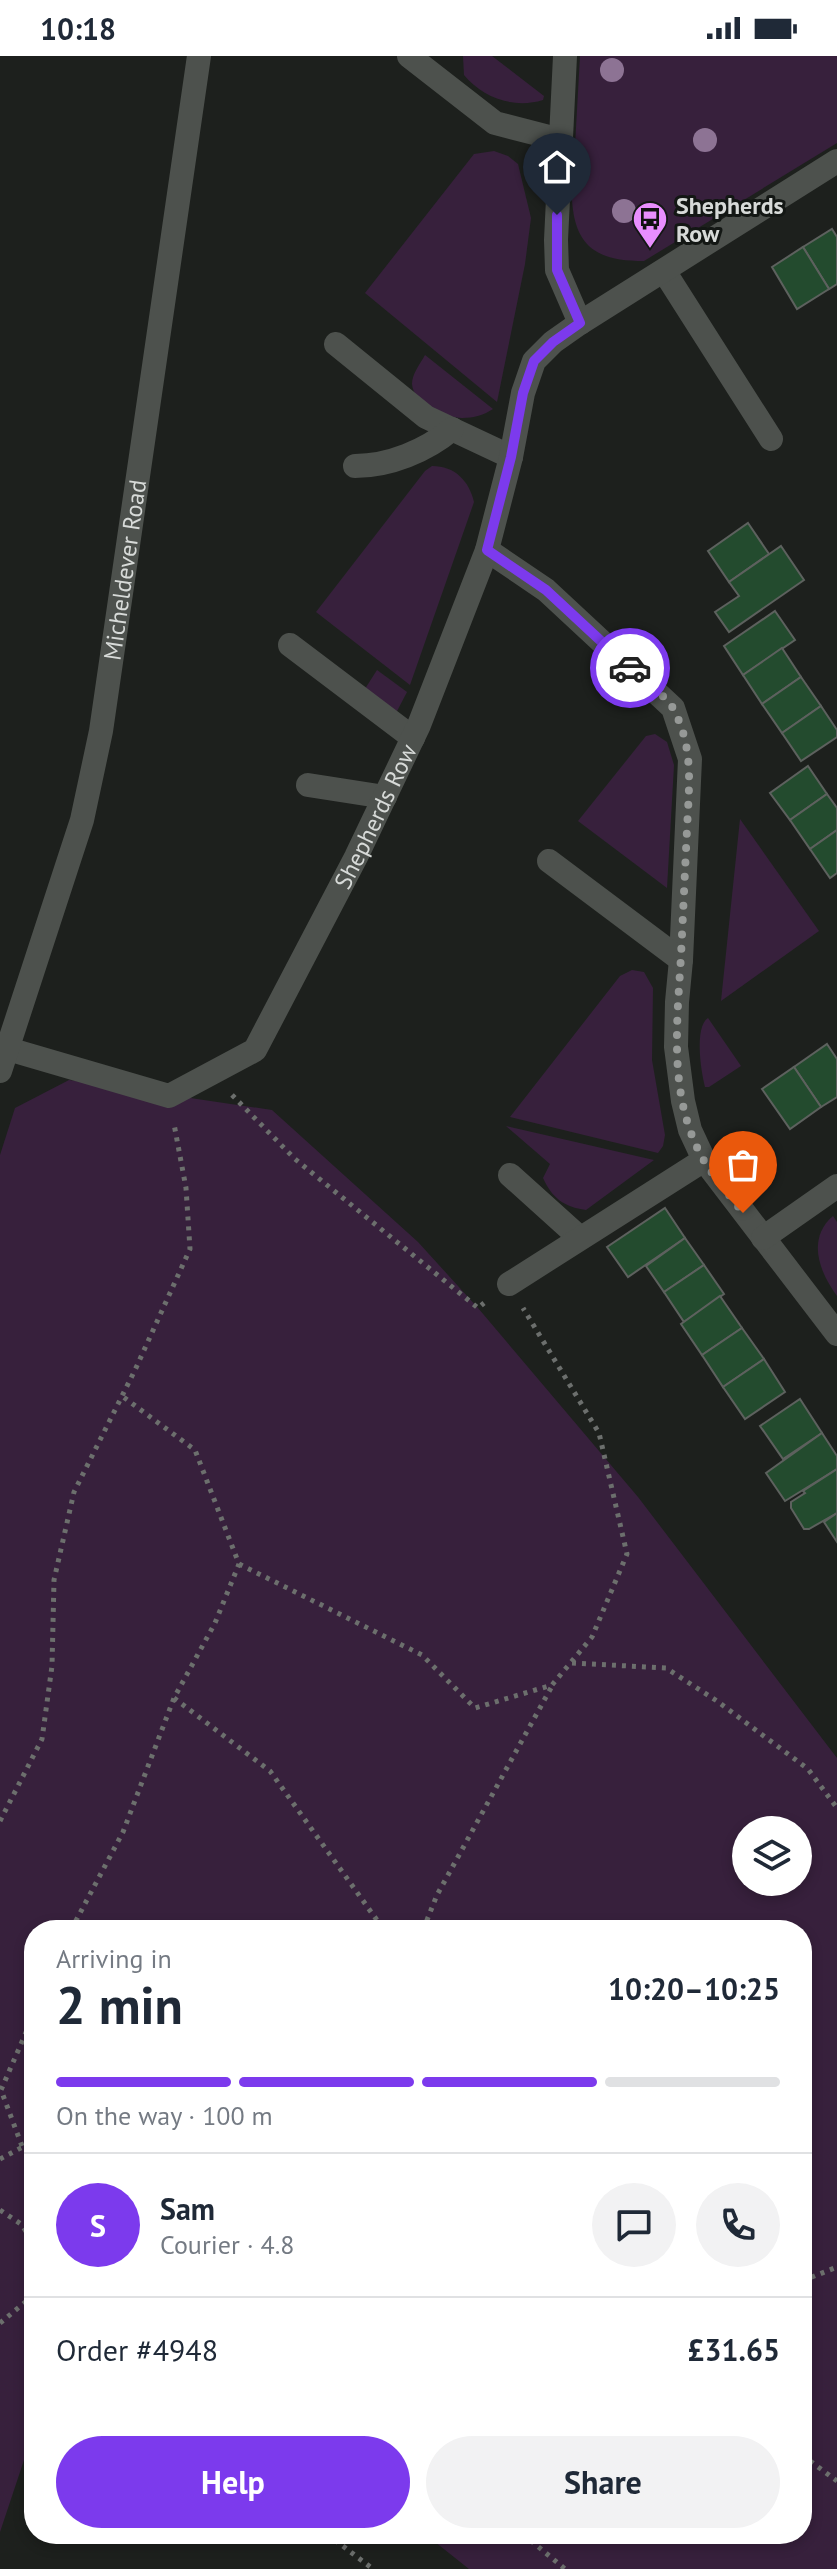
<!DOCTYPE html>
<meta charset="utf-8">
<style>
body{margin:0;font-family:"PT Sans",sans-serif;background:#f2f2f3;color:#1f2937;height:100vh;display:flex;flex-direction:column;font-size:30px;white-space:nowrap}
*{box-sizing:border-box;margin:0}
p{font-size:26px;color:#747a83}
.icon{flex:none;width:44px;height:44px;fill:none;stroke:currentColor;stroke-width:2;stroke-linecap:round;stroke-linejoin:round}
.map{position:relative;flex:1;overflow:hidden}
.panel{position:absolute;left:24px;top:1864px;width:788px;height:624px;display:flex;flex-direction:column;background:#fff;border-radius:32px;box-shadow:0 4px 12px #0003}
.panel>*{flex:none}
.controls{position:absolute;left:732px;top:1760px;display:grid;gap:16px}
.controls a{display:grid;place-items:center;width:80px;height:80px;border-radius:50%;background:#fff;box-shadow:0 4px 12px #0003;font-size:40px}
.pin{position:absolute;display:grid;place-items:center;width:68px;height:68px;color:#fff;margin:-82px -34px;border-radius:50% 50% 50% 0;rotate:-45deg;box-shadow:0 0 8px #0007}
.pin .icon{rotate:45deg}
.courier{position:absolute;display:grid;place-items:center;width:80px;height:80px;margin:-40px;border:6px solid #7c3aed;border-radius:50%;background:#fff;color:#222;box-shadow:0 2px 10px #0007}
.summary em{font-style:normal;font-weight:800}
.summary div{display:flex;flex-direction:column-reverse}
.summary{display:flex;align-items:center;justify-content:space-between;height:136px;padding:0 32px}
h1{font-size:52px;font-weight:800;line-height:60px}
.bar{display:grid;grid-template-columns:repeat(4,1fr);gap:12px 8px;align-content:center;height:96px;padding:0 32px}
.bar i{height:10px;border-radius:6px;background:#e0e1e3}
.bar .selected{background:#7c3aed}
.bar p{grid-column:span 4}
.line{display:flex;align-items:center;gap:20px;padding:0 32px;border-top:2px solid #e0e1e3}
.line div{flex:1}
.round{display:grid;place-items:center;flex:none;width:84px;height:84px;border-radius:42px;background:#f2f2f3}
.cta{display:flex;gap:16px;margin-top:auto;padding:16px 32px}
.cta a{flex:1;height:92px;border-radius:48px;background:#7c3aed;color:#fff;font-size:32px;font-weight:800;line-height:92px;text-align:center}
.cta a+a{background:#f2f2f3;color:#1f2937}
.status{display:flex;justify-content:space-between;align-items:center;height:56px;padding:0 40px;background:#fff;direction:ltr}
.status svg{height:22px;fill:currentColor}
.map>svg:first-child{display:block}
.green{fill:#37203c;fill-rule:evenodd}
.building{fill:#234b2e;stroke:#5d615e;stroke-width:2}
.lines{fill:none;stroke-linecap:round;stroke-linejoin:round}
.path{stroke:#6c6f6d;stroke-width:5;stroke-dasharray:4 6;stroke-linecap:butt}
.minor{stroke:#4d514d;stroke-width:24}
.tree{fill:#8d7394}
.done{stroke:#969997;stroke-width:8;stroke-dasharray:0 14.4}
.route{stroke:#7c3aed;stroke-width:10}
.labels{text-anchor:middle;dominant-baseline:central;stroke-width:6;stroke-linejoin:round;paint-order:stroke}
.poi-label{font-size:24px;font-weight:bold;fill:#d7dad8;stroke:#131714;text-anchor:start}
.street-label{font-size:24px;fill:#d7dad8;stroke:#131714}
</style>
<div class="status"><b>10:18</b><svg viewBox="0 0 49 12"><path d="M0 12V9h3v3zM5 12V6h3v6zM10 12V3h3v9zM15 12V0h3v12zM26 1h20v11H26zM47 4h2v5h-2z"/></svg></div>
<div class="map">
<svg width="837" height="2513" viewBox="0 0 837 2513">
<rect width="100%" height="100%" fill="#1d201d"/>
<g class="green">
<path d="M463,0H492L544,40L543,44C514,53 483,42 464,19Z"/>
<path d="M580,0H837V87L644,205C598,205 575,192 572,144Z"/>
<polygon points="494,95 508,100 518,108 531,162 525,208 497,346 365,237 474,98"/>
<path d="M425,299L493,353C484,359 474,362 462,362C446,362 413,347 412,328C412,318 420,308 425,299Z"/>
<path d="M432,410C455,410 469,425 474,446L410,629L316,556L425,415Z"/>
<polygon points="377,614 407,636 396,657 363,636"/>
<polygon points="655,678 667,686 674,709 667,832 578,765 646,680"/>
<polygon points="740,763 819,875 721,945"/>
<polygon points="632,914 644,916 653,932 652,1004 665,1079 663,1090 658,1097 510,1061 620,920"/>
<path d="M708,962L741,1010L709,1031H705C701,1016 694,971 708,962Z"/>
<path d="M69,1024L272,1054L418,1186L478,1252L638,1441L837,1702V2513H469L425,2478H802V1874H34V2374L0,2476V1099L15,1052ZM746,1774H798V1826H746Z"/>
<path d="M506,1070L654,1104L586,1154C564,1151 552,1142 543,1122L550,1108Z"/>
<path d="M833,1160L837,1166V1240C820,1217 806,1183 833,1160Z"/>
</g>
<g class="building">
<polygon points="832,173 837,181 837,228 829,233 803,191"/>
<polygon points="803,191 829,233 797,253 772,211"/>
<polygon points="748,467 769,498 729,526 708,495"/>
<polygon points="781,490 804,524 729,576 715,556 739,540 729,526"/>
<polygon points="775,555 795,584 743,619 724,590"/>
<polygon points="782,592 801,621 762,648 743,619"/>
<polygon points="801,621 821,650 782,677 762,648"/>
<polygon points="821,650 837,674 837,681 801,705 782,677"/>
<polygon points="808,710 827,738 790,764 770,737"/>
<polygon points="827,738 837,752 837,774 810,793 790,764"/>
<polygon points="837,774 837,817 830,822 810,793"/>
<polygon points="827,988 837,1003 837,1041 821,1051 794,1011"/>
<polygon points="794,1011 821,1051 790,1073 762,1033"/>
<polygon points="665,1152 685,1182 628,1221 607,1191"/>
<polygon points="685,1182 704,1209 664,1236 646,1210"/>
<polygon points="704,1209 724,1238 684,1266 664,1236"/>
<polygon points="720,1240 742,1272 702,1299 681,1268"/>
<polygon points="742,1272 764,1303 723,1331 702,1299"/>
<polygon points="764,1303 785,1336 745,1363 723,1331"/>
<polygon points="800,1343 822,1377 783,1403 760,1370"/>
<polygon points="822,1377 837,1400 837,1413 785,1445 766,1417"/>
<polygon points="837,1413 837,1457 809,1473 804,1473 791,1452 791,1446 805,1437 803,1435"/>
<polygon points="837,1457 837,1486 824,1466"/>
</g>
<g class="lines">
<g class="path">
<polyline points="232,1039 295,1103 478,1252 484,1247"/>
<polyline points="239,1508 422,1599 475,1652 552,1629 592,1581 627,1498 599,1377 523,1252"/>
<polyline points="572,1607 666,1612 717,1645 808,1713 837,1752"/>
<polyline points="174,1642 270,1715 384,1874"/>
<polyline points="0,1765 42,1683 52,1610 54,1524 74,1436 135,1314 190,1193 186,1132 174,1068"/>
<polyline points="71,1874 123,1776 174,1642 215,1567 239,1508 195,1394 122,1340"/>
<polyline points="423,1874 437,1839 552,1630"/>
<polyline points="22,2090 1,2034 34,1958"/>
<polyline points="0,2103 34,2085"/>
<polyline points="0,2154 21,2168 34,2187"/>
<polyline points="802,2225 837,2211"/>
<polyline points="0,2267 29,2243 34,2234"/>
<polyline points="802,2399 837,2425"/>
<polyline points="327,2478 373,2513"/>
<polyline points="523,2478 565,2513"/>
</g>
<g class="minor">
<polyline points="409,0 495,67 561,84"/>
<polyline points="565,0 556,184 557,214 580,267"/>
<polyline points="664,215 771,383"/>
<polyline points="336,288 426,361 511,401"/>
<path d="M355,410C389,410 426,395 452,373"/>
<polyline points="487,494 546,534 673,652 690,703 681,904 677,946 676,991 683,1045 690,1074 704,1104 837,1278"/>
<polyline points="290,589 413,682"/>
<polyline points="308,729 385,741"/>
<polyline points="549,805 681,904"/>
<path id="s1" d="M8,993L169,1040L255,994L356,801L419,669L487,494L511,401L523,337L534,305L553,286L580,267L837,105"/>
<path id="s2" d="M0,1015L82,764L101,675L199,0"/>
<polyline points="510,1119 580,1182"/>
<polyline points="763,1182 837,1130"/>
<polyline points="509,1228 704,1104"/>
</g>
</g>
<g class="tree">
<circle cx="612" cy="14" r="12"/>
<circle cx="705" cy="84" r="12"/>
<circle cx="624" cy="155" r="12"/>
</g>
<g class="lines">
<path class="done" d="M630,612C642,623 667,640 674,654C694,693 689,730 687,773C685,815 683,858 681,900C677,968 668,1041 703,1103C714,1122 730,1139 743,1157"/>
<polyline class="route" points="557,159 557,214 580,267 553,286 534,305 523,337 511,401 487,494 546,534 630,612"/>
</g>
<defs>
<symbol id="bus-pin" viewBox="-11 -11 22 30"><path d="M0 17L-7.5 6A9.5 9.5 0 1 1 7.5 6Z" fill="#e98efe" stroke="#131714"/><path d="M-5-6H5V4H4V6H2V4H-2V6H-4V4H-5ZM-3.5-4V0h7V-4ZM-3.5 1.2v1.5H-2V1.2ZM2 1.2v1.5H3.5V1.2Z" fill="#111"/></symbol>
</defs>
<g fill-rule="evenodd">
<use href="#bus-pin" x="630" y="143" width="40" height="54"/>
</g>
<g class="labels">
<g class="poi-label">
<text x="676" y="149">Shepherds<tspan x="676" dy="28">Row</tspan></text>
</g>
<g class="street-label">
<text stroke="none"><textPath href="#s2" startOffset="518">Micheldever Road</textPath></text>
<text stroke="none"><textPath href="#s1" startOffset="528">Shepherds Row</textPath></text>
</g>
</g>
</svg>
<div class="controls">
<a><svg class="icon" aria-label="layers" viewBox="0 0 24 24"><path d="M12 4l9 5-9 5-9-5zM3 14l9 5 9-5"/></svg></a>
</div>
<div class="pin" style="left:743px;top:1157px;background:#ea580c"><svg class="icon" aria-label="bag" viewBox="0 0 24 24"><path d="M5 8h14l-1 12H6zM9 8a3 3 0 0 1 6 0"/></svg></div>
<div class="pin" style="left:557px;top:159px;background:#1f2937"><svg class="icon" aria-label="home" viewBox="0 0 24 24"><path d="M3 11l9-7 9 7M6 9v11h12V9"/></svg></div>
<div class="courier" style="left:630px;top:612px"><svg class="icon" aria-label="car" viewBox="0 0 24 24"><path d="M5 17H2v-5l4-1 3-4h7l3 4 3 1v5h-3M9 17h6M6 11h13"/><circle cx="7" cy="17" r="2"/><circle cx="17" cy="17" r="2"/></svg></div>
<section class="panel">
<div class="summary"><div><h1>2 min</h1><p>Arriving in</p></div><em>10:20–10:25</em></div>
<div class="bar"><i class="selected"></i><i class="selected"></i><i class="selected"></i><i></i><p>On the way · 100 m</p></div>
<div class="line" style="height:144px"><b class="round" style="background:#7c3aed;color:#fff">S</b><div><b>Sam</b><p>Courier · 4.8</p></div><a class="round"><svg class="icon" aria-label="chat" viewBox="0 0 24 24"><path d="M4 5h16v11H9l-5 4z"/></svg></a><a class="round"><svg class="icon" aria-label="phone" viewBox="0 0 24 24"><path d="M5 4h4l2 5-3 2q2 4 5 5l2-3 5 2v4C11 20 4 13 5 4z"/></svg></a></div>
<div class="line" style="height:104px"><div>Order #4948</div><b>£31.65</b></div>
<div class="cta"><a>Help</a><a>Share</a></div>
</section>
</div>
